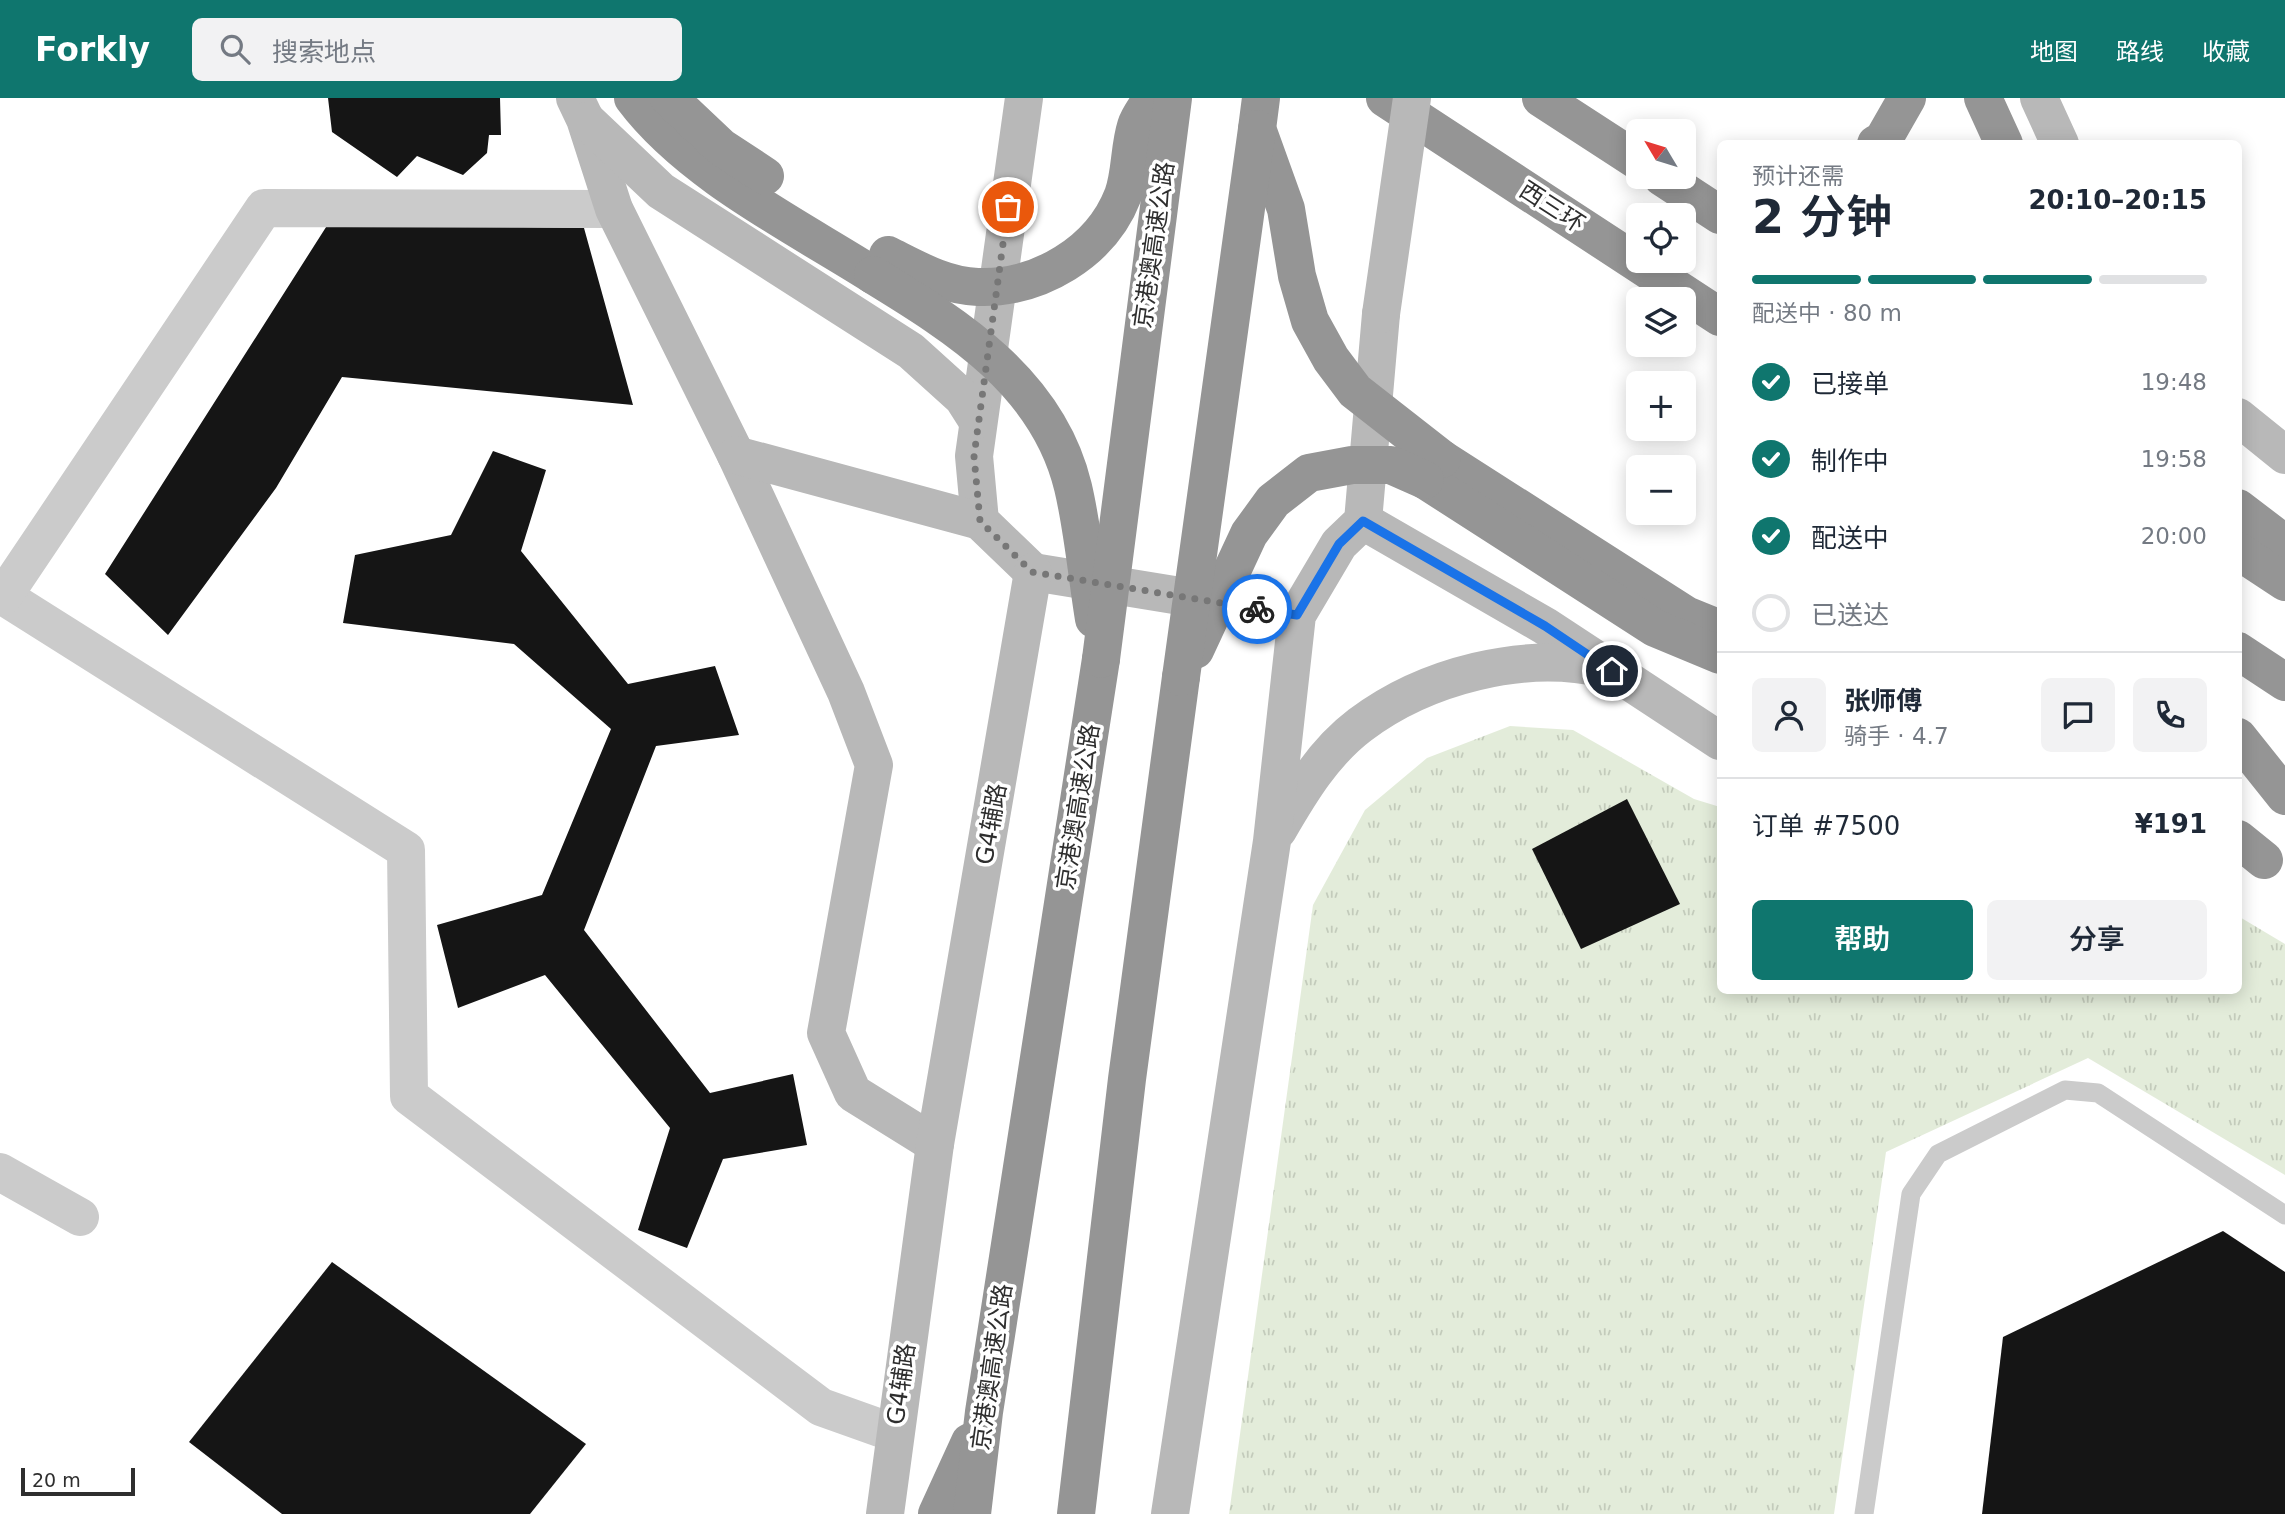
<!DOCTYPE html>
<html lang="zh">
<meta charset="utf-8">
<style>
body{margin:0;font-family:"DejaVu Sans","Noto Sans SC",sans-serif;background:#f2f2f3;color:#1f2937;height:100vh;display:flex;flex-direction:column;font-size:26px;white-space:nowrap}
*{box-sizing:border-box;margin:0}
p{font-size:23px;color:#747a83}
.icon{flex:none;width:38px;height:38px;fill:none;stroke:currentColor;stroke-width:2;stroke-linecap:round;stroke-linejoin:round}
.map{position:relative;flex:1;overflow:hidden}
.sheet{position:absolute;left:1717px;top:42px;width:525px;height:854px;display:flex;flex-direction:column;background:#fff;border-radius:10px;box-shadow:0 4px 18px #0003}
.sheet>*{flex:none}
.needle{width:46px;rotate:308deg}
.controls{position:absolute;left:1626px;top:21px;display:grid;gap:14px}
.controls a{display:grid;place-items:center;width:70px;height:70px;border-radius:10px;background:#fff;box-shadow:0 4px 18px #0003;font-size:35px}
.scale{position:absolute;left:21px;bottom:18px;width:114px;box-sizing:border-box;padding-left:7px;border:4px solid #2e2e2e;border-top:0;font-size:19px;line-height:24px;white-space:nowrap;color:#2e2e2e;-webkit-text-stroke:5px #fff;paint-order:stroke}
.pin{position:absolute;display:grid;place-items:center;width:60px;height:60px;color:#fff;margin:-30px;border:4px solid #fff;border-radius:50%;box-shadow:0 2px 7px #0007}
.courier{position:absolute;display:grid;place-items:center;width:70px;height:70px;margin:-35px;border:5px solid #1a73e8;border-radius:50%;background:#fff;color:#222;box-shadow:0 2px 9px #0007}
.headline em{font-style:normal;font-weight:600}
.headline div{display:flex;flex-direction:column-reverse}
.headline{display:flex;align-items:center;justify-content:space-between;height:119px;padding:0 35px}
h1{font-size:46px;font-weight:600;line-height:52px}
.bar{display:grid;grid-template-columns:repeat(4,1fr);gap:10px 7px;align-content:center;height:84px;padding:0 35px}
.bar i{height:9px;border-radius:5px;background:#e0e1e3}
.bar .on{background:#0f766e}
.bar p{grid-column:span 4}
.line{display:flex;align-items:center;gap:18px;padding:0 35px;border-top:2px solid #e0e1e3}
.line div{flex:1}
.round{display:grid;place-items:center;flex:none;width:74px;height:74px;border-radius:10px;background:#f2f2f3}
ol{padding:0 35px;list-style:none}
li{display:flex;align-items:center;gap:21px;height:77px}
li p{margin-inline-start:auto}
li .icon{padding:7px;border-radius:50%;background:#0f766e;color:#fff;stroke-width:4}
li:last-child{color:#747a83}
li i{width:38px;height:38px;border:4px solid #e0e1e3;border-radius:50%}
.cta{display:flex;gap:14px;margin-top:auto;padding:14px 35px}
.cta a{flex:1;height:80px;border-radius:10px;background:#0f766e;color:#fff;font-size:28px;font-weight:600;line-height:80px;text-align:center}
.cta a+a{background:#f2f2f3;color:#1f2937}
header{display:flex;align-items:center;gap:42px;box-sizing:border-box;height:98px;padding:0 35px;background:#0f766e;color:#fff}
header strong{font-size:33px}
nav{display:flex;gap:38px;margin-inline-start:auto;font-size:24px}
.search{width:490px;height:63px;background:#f2f2f3;display:flex;align-items:center;gap:18px;box-sizing:border-box;padding:0 24px;border-radius:10px;color:#747a83;font-size:26px}
.map>svg:first-child{display:block}
.park{fill:url(#park-tufts)}
.building{fill:#151515}
.lines{fill:none;stroke-linecap:round;stroke-linejoin:round}
.lane{stroke:#cbcbcb;stroke-width:19}
.street{stroke:#cbcbcb;stroke-width:38}
.secondary{stroke:#b8b8b8;stroke-width:38}
.highway{stroke:#959595;stroke-width:38}
.secondary-bridge{stroke:#b8b8b8;stroke-width:38}
.highway-bridge{stroke:#959595;stroke-width:38}
.done{stroke:#777;stroke-width:7;stroke-dasharray:0 12.6}
.route{stroke:#1a73e8;stroke-width:9}
.labels{text-anchor:middle;dominant-baseline:central;stroke-width:7;stroke-linejoin:round;paint-order:stroke}
.street-label{font-size:24px;fill:#2e2e2e;stroke:#fff}
</style>
<header>
<strong>Forkly</strong>
<div class="search"><svg class="icon" aria-label="search" viewBox="0 0 24 24"><circle cx="10" cy="10" r="6"/><path d="M15 15l6 6"/></svg>搜索地点</div>
<nav><a>地图</a><a>路线</a><a>收藏</a></nav>
</header>
<div class="map">
<svg width="2285" height="1416" viewBox="0 0 2285 1416">
<defs>
<pattern id="park-tufts" width="24" height="20" patternUnits="userSpaceOnUse" patternTransform="scale(1.75)"><rect width="24" height="20" fill="#e3ecda"/><path d="M3 7l-1-3M5 7V3M7 7l1-3M15 17l-1-3M17 17v-4M19 17l1-3" fill="none" stroke="#c3cbbb"/></pattern>
</defs>
<rect width="100%" height="100%" fill="#fff"/>
<polygon class="park" points="1510,628 1573,632 1694,701 1720,709 1720,892 2238,892 2238,818 2285,846 2285,1077 2088,960 1886,1054 1834,1416 1229,1416 1313,807 1365,712 1427,660"/>
<g class="building">
<polygon points="328,0 500,0 501,37 489,37 487,55 463,77 417,58 397,79 332,34"/>
<polygon points="328,126 584,130 633,307 342,279 276,390 168,537 105,476"/>
<polygon points="493,353 546,372 521,453 628,586 715,568 739,637 656,648 584,832 710,995 793,976 807,1047 723,1061 687,1150 638,1132 670,1030 545,877 458,910 437,827 542,797 611,631 514,546 343,525 355,457 451,437"/>
<polygon points="1627,701 1680,806 1581,851 1532,751"/>
<polygon points="2223,1133 2285,1174 2285,1416 1982,1416 2003,1239"/>
<polygon points="332,1164 586,1346 530,1416 282,1416 189,1344"/>
</g>
<g class="lines">
<polyline class="lane" points="1864,1416 1911,1096 1938,1056 2065,992 2098,995 2285,1117"/>
<g class="street">
<polyline points="0,496 406,752 409,998 821,1309 894,1335"/>
<polyline points="3,499 264,110 614,111"/>
<polyline points="0,1074 80,1119"/>
</g>
<g class="secondary">
<polyline points="575,0 585,21 614,111 736,357 846,594 874,667 826,935 853,995 935,1046"/>
<polyline points="1024,0 974,358 980,423 1033,474"/>
<polyline points="2039,0 2060,46"/>
<polyline points="587,23 661,93 911,253 963,300 977,322"/>
<polyline points="2238,319 2285,357"/>
<polyline points="736,357 980,423"/>
<polyline points="1363,423 1545,528 1720,643"/>
<polyline points="1033,474 1297,517"/>
<path d="M1278,732C1300,694 1324,654 1360,627C1425,578 1524,552 1604,571"/>
<polyline points="885,1416 935,1046 1033,474"/>
<polyline points="1170,1416 1272,743 1297,517 1339,446 1363,423 1381,216"/>
</g>
<g class="highway">
<path d="M633,0C689,75 794,127 873,177"/>
<polyline points="669,0 721,49 765,78"/>
<polyline points="1385,0 1720,219"/>
<polyline points="1541,0 1638,63"/>
<polyline points="1983,0 2004,46"/>
<polyline points="1257,31 1261,0"/>
<polyline points="1876,46 1883,42 1907,0"/>
<polyline points="1662,79 1720,117"/>
<polyline points="1442,361 1686,517 1718,530"/>
<polyline points="1425,382 1655,530 1720,557"/>
<polyline points="2238,410 2285,446"/>
<polyline points="2238,453 2285,484"/>
<polyline points="2238,553 2285,584"/>
<polyline points="2238,639 2285,698"/>
<polyline points="2238,741 2264,762"/>
<polyline points="937,1416 970,1344"/>
<polyline points="972,1416 984,1314 1101,561"/>
<polyline points="1076,1416 1127,981 1181,579"/>
</g>
<polyline class="secondary-bridge" points="1381,216 1412,0"/>
<g class="highway-bridge">
<polyline points="1259,36 1286,111 1297,178 1310,223 1331,261 1355,293 1442,361"/>
<path d="M888,157C916,171 945,188 978,189C1039,191 1101,154 1123,97C1131,75 1129,50 1136,28C1139,18 1147,9 1152,0"/>
<path d="M873,177C958,229 1048,285 1073,389C1083,431 1087,478 1094,521"/>
<polyline points="1195,552 1249,436 1273,403 1309,375 1352,367 1391,367 1425,382"/>
<polyline points="1101,561 1173,0"/>
<polyline points="1181,579 1257,31"/>
</g>
</g>
<g class="lines">
<polyline class="done" points="1008,109 974,358 980,423 1032,474 1257,511"/>
<polyline class="route" points="1257,511 1297,517 1339,446 1363,423 1545,528 1612,573"/>
</g>
<g class="labels">
<g class="street-label">
<text transform="translate(1552 109) rotate(33)">西三环</text>
<text transform="translate(1154 147) rotate(-82)">京港澳高速公路</text>
<text transform="translate(1078 709) rotate(-81)">京港澳高速公路</text>
<text transform="translate(991 726) rotate(-80)">G4辅路</text>
<text transform="translate(992 1269) rotate(-82)">京港澳高速公路</text>
<text transform="translate(901 1286) rotate(-82)">G4辅路</text>
</g>
</g>
</svg>
<div class="controls">
<a><svg class="needle" viewBox="-14 -14 28 28"><path d="M0-13l5 13h-10z" fill="#e53935"/><path d="M0 13l5-13h-10z" fill="#747a83"/></svg></a>
<a><svg class="icon" aria-label="locate" viewBox="0 0 24 24"><circle cx="12" cy="12" r="6"/><path d="M12 2v4M12 18v4M2 12h4M18 12h4"/></svg></a>
<a><svg class="icon" aria-label="layers" viewBox="0 0 24 24"><path d="M12 4l9 5-9 5-9-5zM3 14l9 5 9-5"/></svg></a>
<a>+</a>
<a>−</a>
</div>
<div class="scale">20 m</div>
<div class="pin" style="left:1008px;top:109px;background:#ea580c"><svg class="icon" aria-label="bag" viewBox="0 0 24 24"><path d="M5 8h14l-1 12H6zM9 8a3 3 0 0 1 6 0"/></svg></div>
<div class="pin" style="left:1612px;top:573px;background:#1f2937"><svg class="icon" aria-label="home" viewBox="0 0 24 24"><path d="M3 11l9-7 9 7M6 9v11h12V9"/></svg></div>
<div class="courier" style="left:1257px;top:511px"><svg class="icon" aria-label="bike" viewBox="0 0 24 24"><circle cx="6" cy="16" r="4"/><circle cx="18" cy="16" r="4"/><path d="M6 16l4-8h5l3 8M10 8l3 8H6M13 5h3"/></svg></div>
<section class="sheet">
<div class="headline"><div><h1>2 分钟</h1><p>预计还需</p></div><em>20:10–20:15</em></div>
<div class="bar"><i class="on"></i><i class="on"></i><i class="on"></i><i></i><p>配送中 · 80 m</p></div>
<ol>
<li><svg class="icon" aria-label="check" viewBox="0 0 24 24"><path d="M5 12l5 5 9-10"/></svg>已接单<p>19:48</p></li>
<li><svg class="icon" aria-label="check" viewBox="0 0 24 24"><path d="M5 12l5 5 9-10"/></svg>制作中<p>19:58</p></li>
<li><svg class="icon" aria-label="check" viewBox="0 0 24 24"><path d="M5 12l5 5 9-10"/></svg>配送中<p>20:00</p></li>
<li><i></i>已送达</li>
</ol>
<div class="line" style="height:126px"><a class="round"><svg class="icon" aria-label="person" viewBox="0 0 24 24"><circle cx="12" cy="8" r="4"/><path d="M4 21q1-7 8-7t8 7"/></svg></a><div><b>张师傅</b><p>骑手 · 4.7</p></div><a class="round"><svg class="icon" aria-label="chat" viewBox="0 0 24 24"><path d="M4 5h16v11H9l-5 4z"/></svg></a><a class="round"><svg class="icon" aria-label="phone" viewBox="0 0 24 24"><path d="M5 4h4l2 5-3 2q2 4 5 5l2-3 5 2v4C11 20 4 13 5 4z"/></svg></a></div>
<div class="line" style="height:91px"><div>订单 #7500</div><b>¥191</b></div>
<div class="cta"><a>帮助</a><a>分享</a></div>
</section>
</div>
